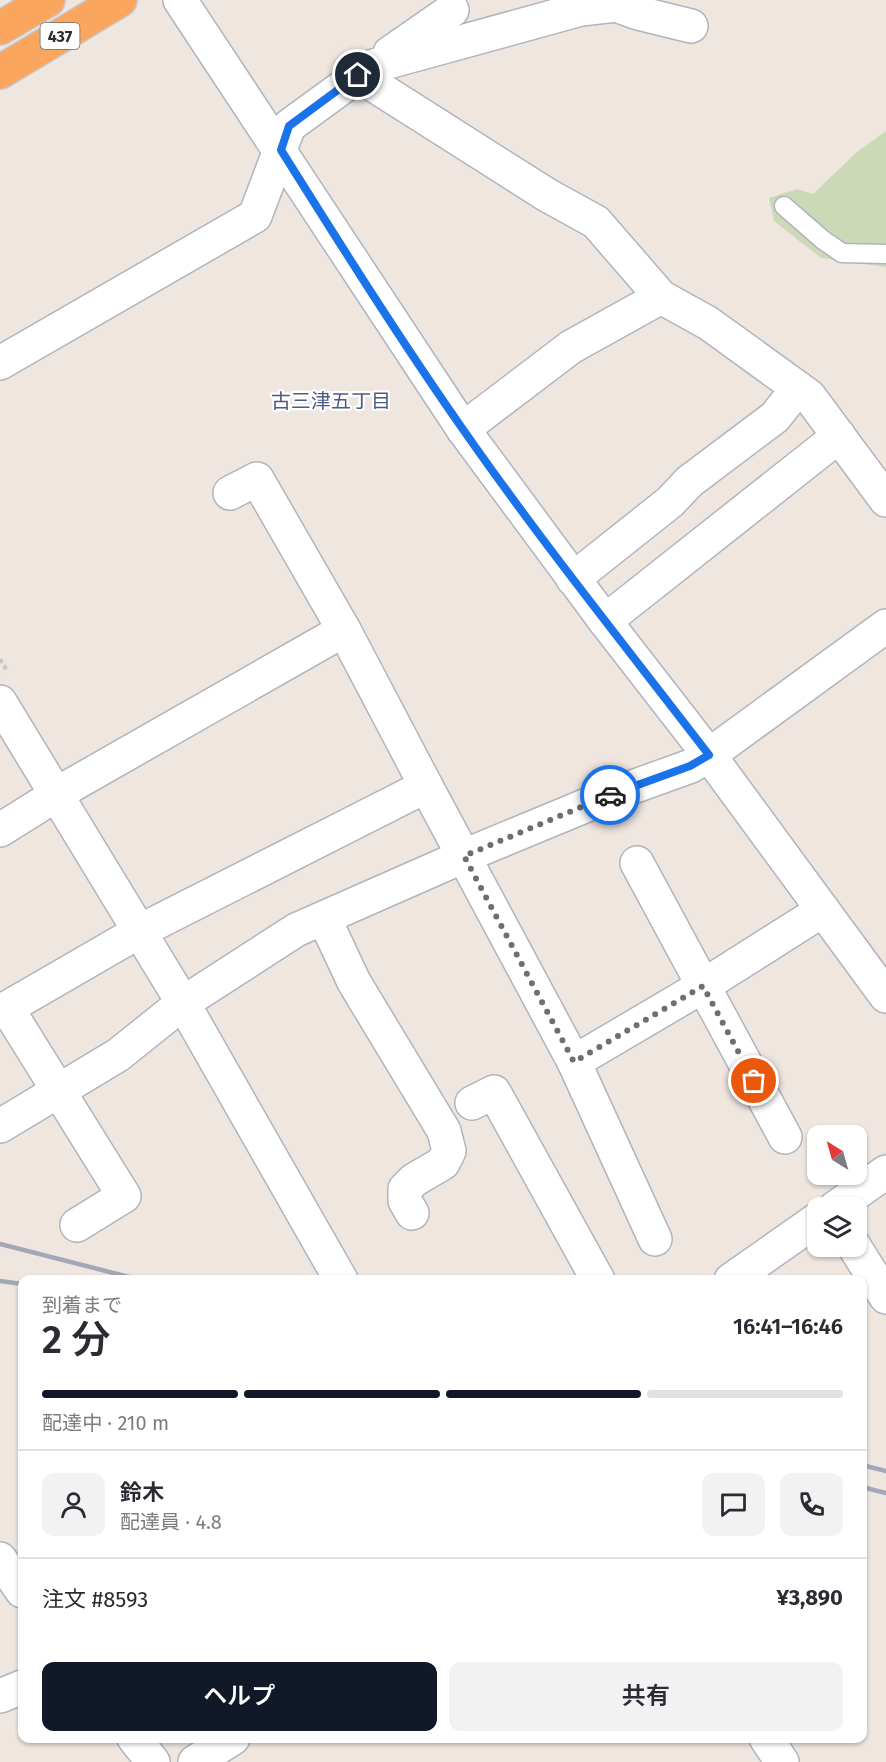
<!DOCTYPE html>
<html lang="ja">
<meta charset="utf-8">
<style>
body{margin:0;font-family:"Fira Sans","Noto Sans JP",sans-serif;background:#f2f2f3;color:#2b2b33;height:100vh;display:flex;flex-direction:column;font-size:22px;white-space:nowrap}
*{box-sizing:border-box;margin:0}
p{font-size:20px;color:#7c7c81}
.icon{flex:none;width:33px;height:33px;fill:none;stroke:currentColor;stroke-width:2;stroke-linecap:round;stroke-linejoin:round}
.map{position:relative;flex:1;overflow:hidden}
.drawer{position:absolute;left:18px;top:1275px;width:849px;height:468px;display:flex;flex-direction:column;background:#fff;border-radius:12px;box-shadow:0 2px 4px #0004}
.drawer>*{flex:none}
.needle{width:39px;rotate:323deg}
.fabs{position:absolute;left:807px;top:1125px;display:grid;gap:12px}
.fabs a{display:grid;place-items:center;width:60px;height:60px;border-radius:12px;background:#fff;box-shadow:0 2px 4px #0004;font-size:30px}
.pin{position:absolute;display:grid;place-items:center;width:51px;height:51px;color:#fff;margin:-26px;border:3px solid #fff;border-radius:50%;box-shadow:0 2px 6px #0007}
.courier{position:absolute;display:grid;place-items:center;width:60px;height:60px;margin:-30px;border:4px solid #1a73e8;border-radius:50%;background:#fff;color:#222;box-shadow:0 2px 8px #0007}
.overview em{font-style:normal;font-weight:600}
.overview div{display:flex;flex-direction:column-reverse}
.overview{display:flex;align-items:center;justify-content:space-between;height:102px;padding:0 24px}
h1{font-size:39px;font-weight:600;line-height:45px}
.bar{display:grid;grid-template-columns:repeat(4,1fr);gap:9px 6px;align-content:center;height:72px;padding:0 24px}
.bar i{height:8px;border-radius:4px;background:#e1e1e2}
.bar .current{background:#111827}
.bar p{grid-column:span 4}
.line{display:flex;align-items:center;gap:15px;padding:0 24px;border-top:2px solid #e1e1e2}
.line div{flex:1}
.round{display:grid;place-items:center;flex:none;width:63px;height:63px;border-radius:12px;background:#f2f2f3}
.primary-button{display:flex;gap:12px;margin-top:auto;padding:12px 24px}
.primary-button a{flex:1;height:69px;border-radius:12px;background:#111827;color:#fff;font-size:24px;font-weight:600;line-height:69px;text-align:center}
.primary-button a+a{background:#f2f2f3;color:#2b2b33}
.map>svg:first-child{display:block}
.cemetery{fill:#ccd9b7}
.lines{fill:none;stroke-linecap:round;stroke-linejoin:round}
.service-casing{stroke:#b0b4bd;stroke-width:21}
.minor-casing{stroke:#b0b4bd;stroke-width:36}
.tertiary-casing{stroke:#b0b4bd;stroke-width:36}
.trunk-casing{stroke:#c8c8c8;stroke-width:36}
.path{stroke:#c8c8c8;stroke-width:4;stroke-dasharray:4.5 3;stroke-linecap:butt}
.service{stroke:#fff;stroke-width:18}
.minor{stroke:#fff;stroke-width:33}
.tertiary{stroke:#fff;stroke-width:33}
.trunk{stroke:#faa65e;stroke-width:33}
.rail{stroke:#a2a8b8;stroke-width:4.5}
.done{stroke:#716e6c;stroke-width:6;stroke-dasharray:0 10.8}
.route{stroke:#1a73e8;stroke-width:8}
.labels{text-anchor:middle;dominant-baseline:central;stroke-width:4.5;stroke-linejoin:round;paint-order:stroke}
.shield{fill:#fff;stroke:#6c6c6c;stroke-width:1.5}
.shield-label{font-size:16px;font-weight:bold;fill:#2d2d2d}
.neighbourhood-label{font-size:20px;fill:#4c5b80;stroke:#fff}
</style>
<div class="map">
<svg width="886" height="1762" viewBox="0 0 886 1762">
<rect width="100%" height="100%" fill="#efe6e0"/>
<polygon class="cemetery" points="886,131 886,267 821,258 774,221 769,198 797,189 813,194 857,152"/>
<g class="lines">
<defs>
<polyline id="service" points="784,206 823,240 842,253 886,254"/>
<g id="minor">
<polyline points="616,5 638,13 691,26"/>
<polyline points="390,53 452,10"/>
<polyline points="358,75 547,195 596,222 661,297 708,323 809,396 886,500"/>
<polyline points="0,363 255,216 289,126 370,67 581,9 616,5 625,0"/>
<polyline points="463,429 571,347 661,297"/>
<polyline points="230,493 257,479 344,630"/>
<polyline points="573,579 670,502 690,481 775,417 798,388"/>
<polyline points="605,621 839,436"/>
<polyline points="0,702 183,1003 341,1280"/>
<polyline points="426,786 574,1062 655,1239"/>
<polyline points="0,830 72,785 344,630 426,786 140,931 0,1012"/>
<polyline points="637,863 785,1137"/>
<polyline points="324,918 354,982 444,1131 449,1151 443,1163 414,1180 405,1189 405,1201 412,1213"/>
<polyline points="7,1008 124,1196 77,1225"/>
<polyline points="574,1062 703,986 823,910"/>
<polyline points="472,1103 494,1092 598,1280"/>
<polyline points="0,1126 118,1055 183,1003 296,930 464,856 616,793 691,766 709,755 886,626"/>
<polyline points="835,1208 886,1172"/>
<polyline points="854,1246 886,1297"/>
<polyline points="731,1280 818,1219"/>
<polyline points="0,1559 22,1591"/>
<polyline points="0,1696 22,1687"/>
<polyline points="134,1738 153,1762"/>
<polyline points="766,1738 782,1762"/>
<polyline points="195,1762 233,1738"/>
</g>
<polyline id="tertiary" points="180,0 463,429 605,621 709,755 886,996"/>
<g id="trunk">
<polyline points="0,28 48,0"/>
<polyline points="0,72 120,0"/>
</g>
</defs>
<use href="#service" class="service-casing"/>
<use href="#minor" class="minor-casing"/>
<use href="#tertiary" class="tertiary-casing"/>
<use href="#trunk" class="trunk-casing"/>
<polyline class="path" points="0,659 8,672"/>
<use href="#service" class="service"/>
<use href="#minor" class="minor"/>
<use href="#tertiary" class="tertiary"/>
<use href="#trunk" class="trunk"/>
<g class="rail">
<polyline points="0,1244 141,1280"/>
<polyline points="0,1281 22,1284"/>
<polyline points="862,1465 886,1471"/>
<polyline points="862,1487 886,1493"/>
</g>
</g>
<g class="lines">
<polyline class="done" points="610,795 464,856 574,1062 703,986 754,1081"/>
<path class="route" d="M358,75L289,126L281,150C340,244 399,338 462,428C540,540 626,647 709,755L690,766L610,795"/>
</g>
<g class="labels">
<rect class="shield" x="40.5" y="23" width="39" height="26" rx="4.5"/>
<g class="shield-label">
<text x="60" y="36">437</text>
</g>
<g class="neighbourhood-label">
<text x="331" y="401">古三津五丁目</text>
</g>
</g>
</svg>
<div class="fabs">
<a><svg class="needle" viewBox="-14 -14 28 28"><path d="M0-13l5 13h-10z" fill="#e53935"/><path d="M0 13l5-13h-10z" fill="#7c7c81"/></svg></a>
<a><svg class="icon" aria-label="layers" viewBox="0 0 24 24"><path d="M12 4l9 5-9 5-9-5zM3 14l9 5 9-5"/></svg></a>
</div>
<div class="pin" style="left:754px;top:1081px;background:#ea580c"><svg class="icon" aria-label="bag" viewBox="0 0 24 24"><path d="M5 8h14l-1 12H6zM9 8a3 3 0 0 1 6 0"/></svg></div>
<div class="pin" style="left:358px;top:75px;background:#1f2937"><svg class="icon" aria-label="home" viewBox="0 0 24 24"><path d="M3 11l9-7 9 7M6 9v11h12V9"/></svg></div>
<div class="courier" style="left:610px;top:795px"><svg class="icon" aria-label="car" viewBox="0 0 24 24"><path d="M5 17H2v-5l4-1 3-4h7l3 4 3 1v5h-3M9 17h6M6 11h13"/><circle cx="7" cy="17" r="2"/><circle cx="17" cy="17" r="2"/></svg></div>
<section class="drawer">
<div class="overview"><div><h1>2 分</h1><p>到着まで</p></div><em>16:41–16:46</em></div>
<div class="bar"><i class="current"></i><i class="current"></i><i class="current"></i><i></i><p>配達中 · 210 m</p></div>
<div class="line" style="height:108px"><a class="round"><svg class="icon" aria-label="person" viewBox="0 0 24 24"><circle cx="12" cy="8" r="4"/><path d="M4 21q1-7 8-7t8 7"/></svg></a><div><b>鈴木</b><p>配達員 · 4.8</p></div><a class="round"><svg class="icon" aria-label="chat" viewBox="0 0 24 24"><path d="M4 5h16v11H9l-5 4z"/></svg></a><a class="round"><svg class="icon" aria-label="phone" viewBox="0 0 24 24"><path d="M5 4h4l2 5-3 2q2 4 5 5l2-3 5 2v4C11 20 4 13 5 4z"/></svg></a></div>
<div class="line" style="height:78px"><div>注文 #8593</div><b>¥3,890</b></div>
<div class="primary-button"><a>ヘルプ</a><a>共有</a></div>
</section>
</div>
